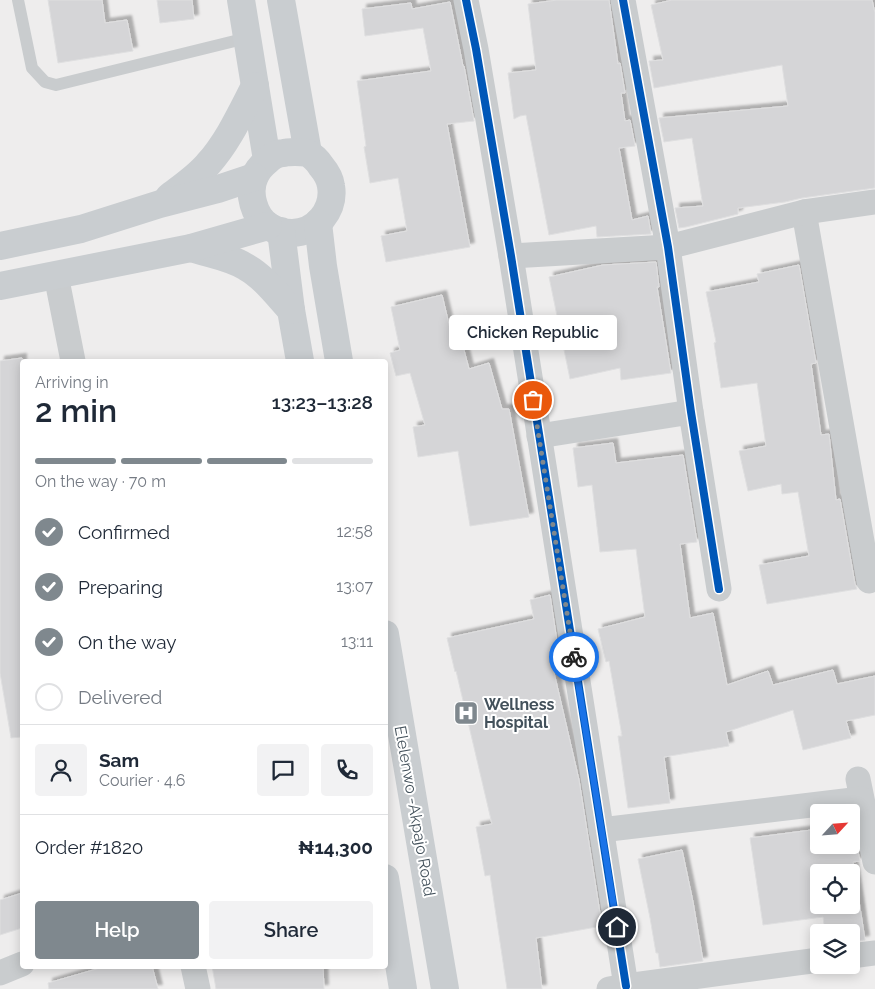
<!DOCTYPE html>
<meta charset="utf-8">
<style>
body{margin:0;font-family:Raleway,sans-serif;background:#f2f2f3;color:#1f2937;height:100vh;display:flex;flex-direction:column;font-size:19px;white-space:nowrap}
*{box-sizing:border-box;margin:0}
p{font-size:16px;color:#747a83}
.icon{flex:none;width:28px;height:28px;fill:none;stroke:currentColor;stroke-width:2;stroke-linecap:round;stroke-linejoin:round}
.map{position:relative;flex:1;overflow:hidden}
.side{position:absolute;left:20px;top:359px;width:368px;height:610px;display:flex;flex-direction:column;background:#fff;border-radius:5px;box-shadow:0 2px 12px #0003}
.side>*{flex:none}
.needle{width:32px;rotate:64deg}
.buttons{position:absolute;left:810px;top:804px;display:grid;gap:10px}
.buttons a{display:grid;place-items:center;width:50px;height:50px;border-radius:5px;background:#fff;box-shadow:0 2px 12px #0003;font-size:25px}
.pin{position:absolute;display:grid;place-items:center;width:42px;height:42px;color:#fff;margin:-21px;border:2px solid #fff;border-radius:50%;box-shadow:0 1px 5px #0007}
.courier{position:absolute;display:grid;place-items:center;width:50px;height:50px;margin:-25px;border:4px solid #1a73e8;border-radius:50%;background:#fff;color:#222;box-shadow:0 1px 6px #0007}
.bubble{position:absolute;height:35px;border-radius:5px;background:#fff;box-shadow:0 2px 12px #0003;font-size:16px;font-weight:600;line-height:35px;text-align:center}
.headline em{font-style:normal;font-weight:600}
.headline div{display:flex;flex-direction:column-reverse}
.headline{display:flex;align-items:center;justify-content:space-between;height:85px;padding:0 15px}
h1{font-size:32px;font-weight:600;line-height:38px}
.bar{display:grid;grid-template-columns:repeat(4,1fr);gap:8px 5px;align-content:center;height:60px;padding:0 15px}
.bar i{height:6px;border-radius:4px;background:#e0e1e3}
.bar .on{background:#7f888e}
.bar p{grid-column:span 4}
.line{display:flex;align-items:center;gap:12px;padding:0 15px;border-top:1px solid #e0e1e3}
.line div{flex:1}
.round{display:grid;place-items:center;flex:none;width:52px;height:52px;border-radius:5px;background:#f2f2f3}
ol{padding:0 15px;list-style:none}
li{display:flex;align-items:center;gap:15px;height:55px}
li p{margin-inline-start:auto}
li .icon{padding:5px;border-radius:50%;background:#7f888e;color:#fff;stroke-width:4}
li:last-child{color:#747a83}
li i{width:28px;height:28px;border:2px solid #e0e1e3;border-radius:50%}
.primary-button{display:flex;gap:10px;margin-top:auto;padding:10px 15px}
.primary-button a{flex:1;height:58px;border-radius:5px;background:#7f888e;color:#fff;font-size:20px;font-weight:600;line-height:58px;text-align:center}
.primary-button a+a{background:#f2f2f3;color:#1f2937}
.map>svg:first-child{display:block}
.building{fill:#d5d5d7;stroke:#dfdfe0;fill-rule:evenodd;filter:url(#shadow)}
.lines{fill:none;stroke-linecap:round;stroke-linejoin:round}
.lane{stroke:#c9ccce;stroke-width:12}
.street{stroke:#c9ccce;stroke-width:25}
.secondary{stroke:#c9cdd0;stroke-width:28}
.cycleway-casing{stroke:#fff;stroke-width:11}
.cycleway{stroke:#0057b8;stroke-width:8}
.done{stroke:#7f888e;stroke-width:5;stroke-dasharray:0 9}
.route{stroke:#1a73e8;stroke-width:6}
.labels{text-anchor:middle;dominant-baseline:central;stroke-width:4;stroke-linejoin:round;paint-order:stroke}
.poi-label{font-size:16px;font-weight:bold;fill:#43515b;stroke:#fff;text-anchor:start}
.street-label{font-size:16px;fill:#43515b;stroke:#fff}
</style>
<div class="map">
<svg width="875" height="989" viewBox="0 0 875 989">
<defs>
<filter id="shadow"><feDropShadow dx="4.5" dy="-4.5" stdDeviation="1" flood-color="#0004"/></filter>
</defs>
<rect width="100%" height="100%" fill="#eeeded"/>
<g class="building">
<polygon points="48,0 102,0 105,23 127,20 133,51 58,63"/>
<polygon points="157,0 192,0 194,19 160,23"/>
<polygon points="557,0 609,0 618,64 620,63 625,93 621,93 625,121 630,120 635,146 619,148 632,220 648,216 651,234 597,237 596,226 549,235 526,115 520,116 514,119 508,73 536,70 528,4"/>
<polygon points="672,0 872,0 875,13 875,188 802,198 785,202 738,208 738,214 686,227 679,228 675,208 703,206 692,138 664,142 659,118 788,106 782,65 654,88 649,61 663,60 651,5"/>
<polygon points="450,2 463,66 464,66 474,121 447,124 470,247 386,262 381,236 407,231 398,178 370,183 364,147 366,146 357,81 431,71 423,28 365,36 362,9 411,3 412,9"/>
<polygon points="656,262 659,287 657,287 671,373 621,380 620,368 570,379 549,277 603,265"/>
<polygon points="799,265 816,363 811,364 821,435 829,434 836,500 840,499 855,584 857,589 767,604 759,565 809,556 798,492 782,494 781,484 748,491 739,451 766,446 757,383 721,388 714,343 716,342 706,292 759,282 757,274"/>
<polygon points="442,295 452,337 460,335 469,369 489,363 502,409 509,409 529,517 470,526 458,451 418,457 413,427 425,425 410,373 396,376 390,353 400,350 391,307"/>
<polygon points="22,358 22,737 11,738 0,673 0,361"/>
<polygon points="613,443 616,463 683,455 697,542 680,544 690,618 713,613 727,685 768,671 773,685 833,670 837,684 875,676 875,715 846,721 851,738 803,750 793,710 726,732 729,746 664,757 670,803 628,808 618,736 622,736 609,661 606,662 598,629 645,617 636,549 600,552 592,485 578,487 573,448"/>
<polygon points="550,595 558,648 549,651 579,780 602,926 536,938 542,989 507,989 490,875 485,876 476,827 492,824 456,671 455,672 447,638 534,619 530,600"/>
<path d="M852,822L860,861L853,862L865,940L851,941V932H825L823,917L763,925L750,838L819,829V845H851V823ZM819,872H851V905H819Z"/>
<polygon points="682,850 693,902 703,961 660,967 658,953 656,953 650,918 638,859"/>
<polygon points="22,893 22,928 0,935 0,900"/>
<polygon points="107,966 152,966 158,989 49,989 48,983"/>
<polygon points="212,966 323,966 324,989 216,989"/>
</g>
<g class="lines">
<polyline class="lane" points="18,0 32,68 45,82 56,85 247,38"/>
<g class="street">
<polyline points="466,0 476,49 511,256 626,986"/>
<polyline points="623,0 668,247 691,412 719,589"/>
<polyline points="804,212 869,581"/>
<polyline points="511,256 668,247 804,212 875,202"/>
<polyline points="56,275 73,361"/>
<polyline points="539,436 691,412"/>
<polyline points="858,779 875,862"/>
<polyline points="601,830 861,799"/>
<polyline points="851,956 875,953"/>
<polyline points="193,966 198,989"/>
<polyline points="0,973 22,964"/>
<polyline points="609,989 626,986 819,960"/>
</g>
<g class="secondary">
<polyline points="241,0 267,160"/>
<polyline points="281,0 308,153"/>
<path d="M295,152C299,152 303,152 307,153C312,155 318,161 321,166C326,172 330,178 331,186C335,210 316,233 292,233C284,233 276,231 270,227C254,218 247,192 255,176C258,169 262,165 267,161C271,157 277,153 284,153C287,152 291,152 295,152Z"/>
<path d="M169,197C182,187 197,177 208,164C228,142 241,113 255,86"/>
<polyline points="318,223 323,266 339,361"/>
<polyline points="281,231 291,310 300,361"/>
<polyline points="0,246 81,229 160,204 218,189 254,177"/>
<path d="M191,248C209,254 230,257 246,267C264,277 277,295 291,310"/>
<polyline points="0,286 191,248 268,226"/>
<polyline points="385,634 445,989"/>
<polyline points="385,878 403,989"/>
</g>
<defs>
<g id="cycleway">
<polyline points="466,0 476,49 511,256 626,986"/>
<polyline points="623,0 668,247 691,412 719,589"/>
</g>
</defs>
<use href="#cycleway" class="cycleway-casing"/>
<use href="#cycleway" class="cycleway"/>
</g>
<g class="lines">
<polyline class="done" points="533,400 574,657"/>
<polyline class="route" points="574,657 617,927"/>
</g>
<defs>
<symbol id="hospital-square" viewBox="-11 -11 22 22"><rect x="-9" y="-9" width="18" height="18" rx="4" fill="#7f888e" stroke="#fff"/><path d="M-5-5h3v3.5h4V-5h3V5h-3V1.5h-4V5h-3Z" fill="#fff"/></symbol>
</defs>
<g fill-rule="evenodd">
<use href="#hospital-square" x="452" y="699" width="28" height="28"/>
</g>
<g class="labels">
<g class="poi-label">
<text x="484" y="704">Wellness<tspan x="484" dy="18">Hospital</tspan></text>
</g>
<g class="street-label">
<text transform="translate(415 811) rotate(80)">Elelenwo -Akpajo Road</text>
</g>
</g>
</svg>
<div class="buttons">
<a><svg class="needle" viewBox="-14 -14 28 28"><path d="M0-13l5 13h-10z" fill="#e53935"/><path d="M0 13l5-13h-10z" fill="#747a83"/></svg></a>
<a><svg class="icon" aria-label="locate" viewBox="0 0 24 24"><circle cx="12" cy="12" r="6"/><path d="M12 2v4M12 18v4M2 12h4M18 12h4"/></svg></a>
<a><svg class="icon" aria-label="layers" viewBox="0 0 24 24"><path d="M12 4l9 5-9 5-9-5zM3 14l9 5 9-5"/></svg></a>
</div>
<div class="pin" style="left:533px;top:400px;background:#ea580c"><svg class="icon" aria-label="bag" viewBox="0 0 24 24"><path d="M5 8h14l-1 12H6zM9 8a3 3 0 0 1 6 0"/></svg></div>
<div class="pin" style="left:617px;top:927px;background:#1f2937"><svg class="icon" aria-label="home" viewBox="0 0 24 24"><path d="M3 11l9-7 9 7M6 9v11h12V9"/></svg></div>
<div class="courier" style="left:574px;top:657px"><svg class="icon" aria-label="bike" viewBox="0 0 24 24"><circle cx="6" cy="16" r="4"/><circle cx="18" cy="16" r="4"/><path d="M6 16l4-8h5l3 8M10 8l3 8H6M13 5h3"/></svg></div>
<div class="bubble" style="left:449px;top:315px;width:168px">Chicken Republic</div>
<section class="side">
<div class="headline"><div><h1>2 min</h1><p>Arriving in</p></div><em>13:23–13:28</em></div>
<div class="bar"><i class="on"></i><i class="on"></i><i class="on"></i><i></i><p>On the way · 70 m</p></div>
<ol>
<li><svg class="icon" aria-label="check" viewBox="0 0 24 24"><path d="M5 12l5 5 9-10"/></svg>Confirmed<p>12:58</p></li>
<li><svg class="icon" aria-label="check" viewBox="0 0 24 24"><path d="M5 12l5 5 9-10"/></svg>Preparing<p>13:07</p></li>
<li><svg class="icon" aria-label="check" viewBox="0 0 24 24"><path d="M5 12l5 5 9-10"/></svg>On the way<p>13:11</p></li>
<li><i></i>Delivered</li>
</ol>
<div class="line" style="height:90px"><a class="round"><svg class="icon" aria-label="person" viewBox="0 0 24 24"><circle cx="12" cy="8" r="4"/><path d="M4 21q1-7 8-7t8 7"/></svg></a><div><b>Sam</b><p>Courier · 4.6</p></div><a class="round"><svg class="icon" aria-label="chat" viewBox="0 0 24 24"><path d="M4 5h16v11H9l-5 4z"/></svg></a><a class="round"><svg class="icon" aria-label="phone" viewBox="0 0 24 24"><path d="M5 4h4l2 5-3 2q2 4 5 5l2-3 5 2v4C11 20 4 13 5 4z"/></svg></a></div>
<div class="line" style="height:65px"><div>Order #1820</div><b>₦14,300</b></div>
<div class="primary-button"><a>Help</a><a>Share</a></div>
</section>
</div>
